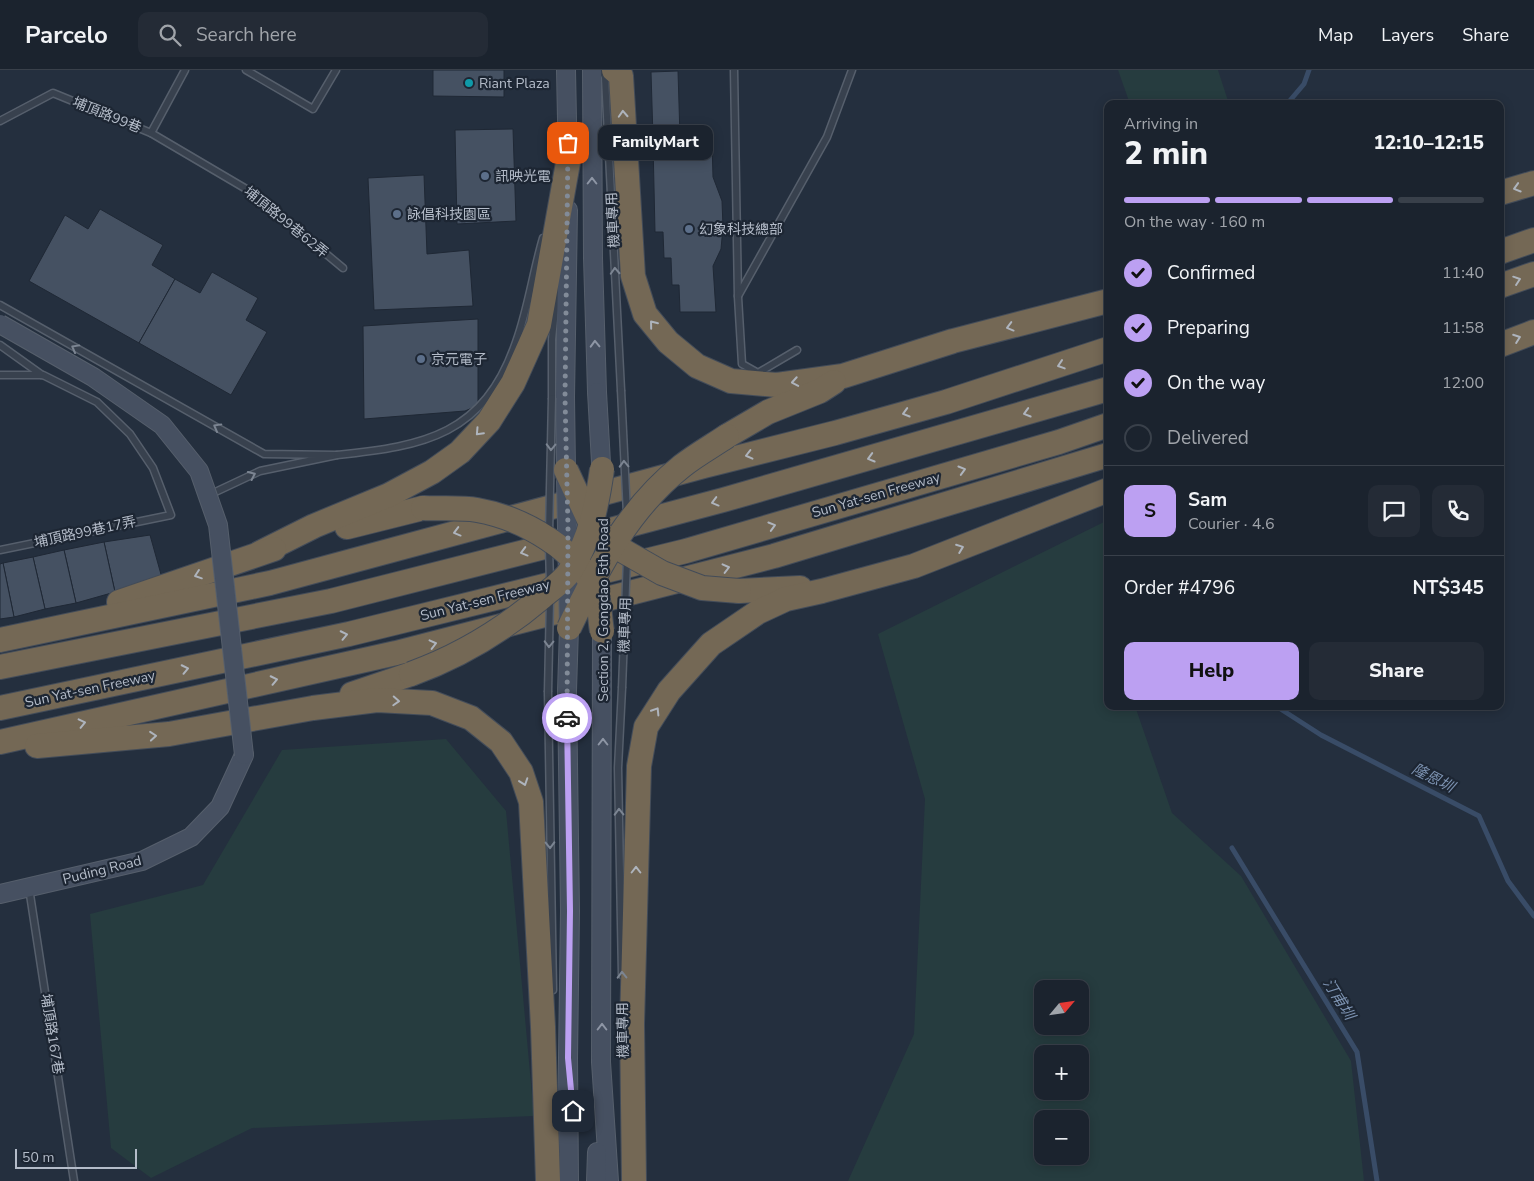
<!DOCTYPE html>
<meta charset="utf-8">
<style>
body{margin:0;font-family:"Nunito Sans","Noto Sans TC",sans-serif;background:#242b36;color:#f1f3f6;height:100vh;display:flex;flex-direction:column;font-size:19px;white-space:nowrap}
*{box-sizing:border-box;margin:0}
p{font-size:16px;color:#a0a4aa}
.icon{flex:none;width:28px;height:28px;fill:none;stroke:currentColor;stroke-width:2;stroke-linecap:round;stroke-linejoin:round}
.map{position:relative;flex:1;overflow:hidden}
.sheet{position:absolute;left:1104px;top:30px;width:400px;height:610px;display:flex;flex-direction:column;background:#1b232e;border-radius:10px;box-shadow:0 2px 12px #0003,0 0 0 1px #39404a}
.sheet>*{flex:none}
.needle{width:32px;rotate:61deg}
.controls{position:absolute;left:1034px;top:910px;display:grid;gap:10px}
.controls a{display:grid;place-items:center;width:55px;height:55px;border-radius:10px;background:#1b232e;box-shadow:0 2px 12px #0003,0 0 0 1px #39404a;font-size:25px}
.scale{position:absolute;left:15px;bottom:12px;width:122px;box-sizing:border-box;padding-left:5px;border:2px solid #b4bcc9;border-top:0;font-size:14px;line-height:18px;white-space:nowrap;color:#b4bcc9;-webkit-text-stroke:4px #1d2633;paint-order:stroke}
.pin{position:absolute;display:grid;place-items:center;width:42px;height:42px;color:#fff;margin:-21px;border-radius:10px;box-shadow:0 2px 8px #0006}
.courier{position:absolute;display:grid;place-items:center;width:50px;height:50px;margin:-25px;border:4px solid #bca0f2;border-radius:50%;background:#fff;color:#222;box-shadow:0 1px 6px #0007}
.bubble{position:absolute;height:35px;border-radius:10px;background:#1b232e;box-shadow:0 2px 12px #0003,0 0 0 1px #39404a;font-size:16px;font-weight:800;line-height:35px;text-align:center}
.summary em{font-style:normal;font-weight:800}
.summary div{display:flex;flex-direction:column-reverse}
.summary{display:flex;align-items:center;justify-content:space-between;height:85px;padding:0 20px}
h1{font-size:32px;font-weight:800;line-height:38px}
.bar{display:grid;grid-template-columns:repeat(4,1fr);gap:8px 5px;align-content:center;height:60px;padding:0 20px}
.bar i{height:6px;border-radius:4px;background:#39404a}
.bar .on{background:#bca0f2}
.bar p{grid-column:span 4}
.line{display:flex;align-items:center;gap:12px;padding:0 20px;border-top:1px solid #39404a}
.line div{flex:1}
.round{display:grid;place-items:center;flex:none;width:52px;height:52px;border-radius:10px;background:#242b36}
ol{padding:0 20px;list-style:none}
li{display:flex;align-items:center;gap:15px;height:55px}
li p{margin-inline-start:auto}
li .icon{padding:5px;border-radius:50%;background:#bca0f2;color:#111;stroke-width:4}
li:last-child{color:#a0a4aa}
li i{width:28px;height:28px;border:2px solid #39404a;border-radius:50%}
.cta{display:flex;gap:10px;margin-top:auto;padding:10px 20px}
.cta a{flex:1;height:58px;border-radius:10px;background:#bca0f2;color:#111;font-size:20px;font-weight:800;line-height:58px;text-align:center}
.cta a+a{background:#242b36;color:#f1f3f6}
header{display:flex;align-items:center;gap:30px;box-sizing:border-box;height:70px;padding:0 25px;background:#1b232e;border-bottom:1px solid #39404a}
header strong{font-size:24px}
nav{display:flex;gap:28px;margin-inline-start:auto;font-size:18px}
.search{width:350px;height:45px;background:#242b36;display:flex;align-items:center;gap:12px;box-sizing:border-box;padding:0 18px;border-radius:10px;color:#a0a4aa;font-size:19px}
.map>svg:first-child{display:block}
.green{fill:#263c3f;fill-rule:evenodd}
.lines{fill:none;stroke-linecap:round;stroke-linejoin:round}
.stream{stroke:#394c67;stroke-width:5}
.building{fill:#455162;stroke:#1f2835}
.lane-casing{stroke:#565f6c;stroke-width:9}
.secondary-casing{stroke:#565f6c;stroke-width:20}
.highway-casing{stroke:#434c59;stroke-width:26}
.lane{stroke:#38414e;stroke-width:6}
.secondary{stroke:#465061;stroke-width:18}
.highway{stroke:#746855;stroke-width:24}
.lane-bridge-casing{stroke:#565f6c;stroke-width:9;stroke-linecap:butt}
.secondary-bridge-casing{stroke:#565f6c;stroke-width:20;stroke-linecap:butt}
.highway-bridge-casing{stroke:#434c59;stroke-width:26;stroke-linecap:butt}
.lane-bridge{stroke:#38414e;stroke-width:6}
.secondary-bridge{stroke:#465061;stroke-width:18}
.highway-bridge{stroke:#746855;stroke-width:24}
.oneway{stroke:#aeb4bd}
.oneway2{stroke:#8e96a5}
.oneway3{stroke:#7c8592}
.done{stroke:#828b98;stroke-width:5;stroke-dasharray:0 9}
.route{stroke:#bca0f2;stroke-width:6}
.culture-dot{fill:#0f9aa8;stroke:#1d2633;stroke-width:2}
.service-dot{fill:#5c6f8a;stroke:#1d2633;stroke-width:2}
.labels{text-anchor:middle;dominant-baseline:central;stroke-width:4.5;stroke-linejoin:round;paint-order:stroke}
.poi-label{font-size:14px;fill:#b4bcc9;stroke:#1d2633;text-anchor:start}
.street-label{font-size:14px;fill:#b4bcc9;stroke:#1d2633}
.water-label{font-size:15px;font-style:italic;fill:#7c92b1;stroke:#1d2633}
</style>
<header>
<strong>Parcelo</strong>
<div class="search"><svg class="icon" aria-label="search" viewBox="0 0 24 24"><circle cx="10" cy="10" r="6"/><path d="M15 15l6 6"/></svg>Search here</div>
<nav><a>Map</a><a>Layers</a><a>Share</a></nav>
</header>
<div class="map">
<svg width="1534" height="1111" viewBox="0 0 1534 1111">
<rect width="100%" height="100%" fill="#242f3e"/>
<g class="green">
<polygon points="1118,0 1218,0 1229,34 1130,34"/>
<path d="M1106,451L1108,636H1135L1172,743L1241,806L1351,991L1364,1111H848L914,964L925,729L878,564ZM1042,919H1080V956H1042ZM1042,984H1080V1021H1042ZM1042,1049H1080V1086H1042Z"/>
<polygon points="446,669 506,741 534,1046 252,1058 151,1108 111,1078 90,844 203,815 282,680"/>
</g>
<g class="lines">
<g class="stream">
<polyline points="1287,34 1304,14 1309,0"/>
<polyline points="1276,636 1321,665 1479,746 1508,811 1534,846"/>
<polyline points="1232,778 1357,982 1377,1111"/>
</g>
</g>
<g class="building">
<polygon points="433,0 504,0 504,27 433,26"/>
<polygon points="678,1 680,67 653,68 651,2"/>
<polygon points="513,59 516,151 457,154 455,60"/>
<polygon points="712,72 713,107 722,131 723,157 721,179 713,196 716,242 680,242 679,215 672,215 671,188 664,188 663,162 655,162 653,73"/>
<polygon points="424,105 427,184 469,180 473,236 374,240 368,108"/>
<polygon points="100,139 163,175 152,195 175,209 139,273 29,211 65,145 88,159"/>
<polygon points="212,202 258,228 246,250 267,262 231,325 139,273 175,209 200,223"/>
<polygon points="478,249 478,332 472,338 465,341 364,349 363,256"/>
<polygon points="150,465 162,508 115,522 104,472"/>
<polygon points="104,472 115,522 76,533 64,480"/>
<polygon points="64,480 76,533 45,539 33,487"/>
<polygon points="33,487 45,539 14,547 3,493"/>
<polygon points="3,493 14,547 0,549 0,494"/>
</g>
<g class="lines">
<defs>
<g id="lane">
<polyline points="246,0 313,39 336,0"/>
<polyline points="602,0 605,7 621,320"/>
<polyline points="734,0 738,227 742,294 758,303 797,280"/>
<polyline points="0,51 53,23 151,63 185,0"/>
<polyline points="151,63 253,123 343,198"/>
<polyline points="738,226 827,67 852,0"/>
<polyline points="0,235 264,384 337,385 260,401 209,425"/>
<polyline points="0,275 42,305"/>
<polyline points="0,305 43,305 97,332 130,364 153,398 171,445 0,480"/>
<polyline points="552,328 552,269 557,220"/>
<path d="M337,385C425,376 484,365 516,272C528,239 533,202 543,168"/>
<polyline points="548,622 553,920"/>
<polyline points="29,818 74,1111"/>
<polyline points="622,905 618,698 622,618"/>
</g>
<g id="secondary">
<polyline points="566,0 568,99"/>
<polyline points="592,0 593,188 597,322"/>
<polyline points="566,400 565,327 568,140"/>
<polyline points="602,561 601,992 609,1111"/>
<polyline points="567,621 570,841 568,988 569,1111"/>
<polyline points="0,824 142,791 191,767 220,737 244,685"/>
<polyline points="596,1111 597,1082"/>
</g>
<g id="highway">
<polyline points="614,0 621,6 633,206 645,244 668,272 697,296 731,311 777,315 843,306 953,271 1108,231"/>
<polyline points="1500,123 1534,113"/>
<polyline points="1500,182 1534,170"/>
<polyline points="1500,216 1534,204"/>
<polyline points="1500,275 1534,262"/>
<polyline points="727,366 768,342 820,321 834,312"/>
<polyline points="347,457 423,438"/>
<polyline points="614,459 723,430 1108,319"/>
<polyline points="260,483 314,456 389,425 432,402 460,382 489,351 513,313 539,255 569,87"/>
<polyline points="739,521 800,518"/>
<polyline points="119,532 274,479"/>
<polyline points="0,570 270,513 704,396 835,363 946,332 1108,279"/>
<polyline points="0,597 331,531 572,470"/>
<polyline points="352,624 411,604"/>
<polyline points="0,638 349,564 686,481 1059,372 1108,355"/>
<polyline points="0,672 396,583 774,486 1108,385"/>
<polyline points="37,676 169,664 313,638 377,630 432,633 471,648 501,672 521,702 531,732 543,957 548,1111"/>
<polyline points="634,1111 632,954 639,696 646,657 669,621 711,574 758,542 786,529 822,521 914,496 1108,420"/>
</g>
</defs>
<use href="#lane" class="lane-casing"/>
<use href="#secondary" class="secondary-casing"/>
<use href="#highway" class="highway-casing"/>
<use href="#lane" class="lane"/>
<use href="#secondary" class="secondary"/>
<use href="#highway" class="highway"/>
<defs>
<g id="lane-bridge">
<polyline points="621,320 627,444"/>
<polyline points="549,464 552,328"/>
<polyline points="549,477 550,512"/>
<polyline points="622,618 627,489"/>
<polyline points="548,622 550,529"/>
</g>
<g id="secondary-bridge">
<polyline points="0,254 93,307 162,355 199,401 218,455 244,685"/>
<polyline points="597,322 602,410"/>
<polyline points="566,408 569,558 567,621"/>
</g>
<g id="highway-bridge">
<polyline points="566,400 591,454 613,475 662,503 702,518 739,521"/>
<path d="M423,438C440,439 460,437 477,440C522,448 581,480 597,526C600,537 600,550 602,561"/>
<path d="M569,558C598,497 629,438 682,396C696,385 712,376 727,366"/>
<path d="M411,604C461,586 502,561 542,527C551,519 564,511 570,501C590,470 597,435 602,399"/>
</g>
</defs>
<use href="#lane-bridge" class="lane-bridge-casing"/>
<use href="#secondary-bridge" class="secondary-bridge-casing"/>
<use href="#highway-bridge" class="highway-bridge-casing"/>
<use href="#lane-bridge" class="lane-bridge"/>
<use href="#secondary-bridge" class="secondary-bridge"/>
<use href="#highway-bridge" class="highway-bridge"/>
</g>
<defs><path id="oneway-chevron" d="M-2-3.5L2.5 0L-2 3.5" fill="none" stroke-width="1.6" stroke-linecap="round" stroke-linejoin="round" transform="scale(1.25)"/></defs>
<g class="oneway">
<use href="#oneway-chevron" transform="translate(623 44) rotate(-93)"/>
<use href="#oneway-chevron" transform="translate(1517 118) rotate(163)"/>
<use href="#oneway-chevron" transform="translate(1517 210) rotate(-19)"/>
<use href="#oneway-chevron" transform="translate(653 254) rotate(-129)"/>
<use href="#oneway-chevron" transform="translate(1010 257) rotate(165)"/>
<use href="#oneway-chevron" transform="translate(1517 268) rotate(-20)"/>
<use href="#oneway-chevron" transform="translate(1061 295) rotate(162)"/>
<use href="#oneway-chevron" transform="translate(795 312) rotate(170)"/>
<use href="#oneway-chevron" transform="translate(906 343) rotate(164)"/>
<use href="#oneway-chevron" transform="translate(1027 343) rotate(164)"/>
<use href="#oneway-chevron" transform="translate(479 362) rotate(133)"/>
<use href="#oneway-chevron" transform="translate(749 385) rotate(166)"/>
<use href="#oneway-chevron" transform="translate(871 388) rotate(164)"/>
<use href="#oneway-chevron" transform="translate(962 400) rotate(-16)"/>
<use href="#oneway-chevron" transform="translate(715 432) rotate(165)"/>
<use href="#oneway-chevron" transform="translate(772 456) rotate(-16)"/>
<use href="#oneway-chevron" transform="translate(457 462) rotate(165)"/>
<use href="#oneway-chevron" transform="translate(960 478) rotate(-21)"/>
<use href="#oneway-chevron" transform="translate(524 482) rotate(165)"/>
<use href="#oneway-chevron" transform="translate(726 498) rotate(-14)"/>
<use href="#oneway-chevron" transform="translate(198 505) rotate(161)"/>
<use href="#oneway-chevron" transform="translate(344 565) rotate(-12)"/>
<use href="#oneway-chevron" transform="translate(433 574) rotate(-14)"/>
<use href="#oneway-chevron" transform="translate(185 599) rotate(-12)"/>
<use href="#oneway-chevron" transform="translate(274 610) rotate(-12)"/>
<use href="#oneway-chevron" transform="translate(396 631) rotate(3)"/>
<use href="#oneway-chevron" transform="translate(656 641) rotate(-58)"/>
<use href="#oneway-chevron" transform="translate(82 653) rotate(-13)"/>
<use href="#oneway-chevron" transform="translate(153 666) rotate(-5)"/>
<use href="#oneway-chevron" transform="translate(524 712) rotate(71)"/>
<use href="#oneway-chevron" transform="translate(636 800) rotate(-90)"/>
</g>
<g class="oneway2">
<use href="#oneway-chevron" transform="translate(592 111) rotate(-90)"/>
<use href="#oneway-chevron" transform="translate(595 274) rotate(-92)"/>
<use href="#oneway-chevron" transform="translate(603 672) rotate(-90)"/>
<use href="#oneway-chevron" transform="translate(602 957) rotate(-90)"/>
</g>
<g class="oneway3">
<use href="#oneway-chevron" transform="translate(615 201) rotate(-93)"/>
<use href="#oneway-chevron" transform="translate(75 278) rotate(-151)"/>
<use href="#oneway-chevron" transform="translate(217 357) rotate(-151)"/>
<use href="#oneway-chevron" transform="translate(551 377) rotate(91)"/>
<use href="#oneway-chevron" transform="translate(624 394) rotate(-92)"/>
<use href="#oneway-chevron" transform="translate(252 405) rotate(-25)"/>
<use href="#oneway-chevron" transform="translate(549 574) rotate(91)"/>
<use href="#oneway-chevron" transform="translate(619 742) rotate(-91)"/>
<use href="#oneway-chevron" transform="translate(550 775) rotate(89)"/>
<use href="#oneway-chevron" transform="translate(622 905) rotate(-91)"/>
</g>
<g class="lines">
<polyline class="done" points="567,648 568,458 565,327 568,73"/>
<polyline class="route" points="567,648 570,841 568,988 573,1041"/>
</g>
<circle class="culture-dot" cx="469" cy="13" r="5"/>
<g class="service-dot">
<circle cx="485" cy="106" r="5"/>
<circle cx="397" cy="144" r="5"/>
<circle cx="689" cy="159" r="5"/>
<circle cx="421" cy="289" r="5"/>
</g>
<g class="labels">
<g class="poi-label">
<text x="479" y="13">Riant Plaza</text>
<text x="495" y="106">訊映光電</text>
<text x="407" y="144">詠倡科技園區</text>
<text x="699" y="159">幻象科技總部</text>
<text x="431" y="289">京元電子</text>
</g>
<g class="street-label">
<text transform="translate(107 45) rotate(22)">埔頂路99巷</text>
<text transform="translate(613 150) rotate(-93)">機車專用</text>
<text transform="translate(286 152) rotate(39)">埔頂路99巷62弄</text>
<text transform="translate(876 425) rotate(-16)">Sun Yat-sen Freeway</text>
<text transform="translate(85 462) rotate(-12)">埔頂路99巷17弄</text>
<text transform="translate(485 530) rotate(-14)">Sun Yat-sen Freeway</text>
<text transform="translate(603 540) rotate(-90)">Section 2, Gongdao 5th Road</text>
<text transform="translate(625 555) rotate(-88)">機車專用</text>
<text transform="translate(90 619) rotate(-12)">Sun Yat-sen Freeway</text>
<text transform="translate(102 800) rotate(-14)">Puding Road</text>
<text transform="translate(623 960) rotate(-91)">機車專用</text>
<text transform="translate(52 964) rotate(81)">埔頂路167巷</text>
</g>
<g class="water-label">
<text transform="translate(1433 708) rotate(27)">隆恩圳</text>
<text transform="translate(1339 929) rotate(58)">汀甫圳</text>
</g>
</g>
</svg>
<div class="controls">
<a><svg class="needle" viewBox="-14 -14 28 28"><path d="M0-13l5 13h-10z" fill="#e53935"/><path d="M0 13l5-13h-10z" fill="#a0a4aa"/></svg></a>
<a>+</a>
<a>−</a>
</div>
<div class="scale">50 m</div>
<div class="pin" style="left:568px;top:73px;background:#ea580c"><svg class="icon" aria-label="bag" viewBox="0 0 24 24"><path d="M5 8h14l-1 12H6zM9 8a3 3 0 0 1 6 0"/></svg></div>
<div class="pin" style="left:573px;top:1041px;background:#1f2937"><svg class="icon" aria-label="home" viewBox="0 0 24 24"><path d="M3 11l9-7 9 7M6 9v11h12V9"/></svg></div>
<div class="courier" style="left:567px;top:648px"><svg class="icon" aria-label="car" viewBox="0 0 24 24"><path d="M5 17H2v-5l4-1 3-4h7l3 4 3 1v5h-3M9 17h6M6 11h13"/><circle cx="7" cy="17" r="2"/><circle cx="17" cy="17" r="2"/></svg></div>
<div class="bubble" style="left:598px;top:55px;width:115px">FamilyMart</div>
<section class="sheet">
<div class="summary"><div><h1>2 min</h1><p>Arriving in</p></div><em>12:10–12:15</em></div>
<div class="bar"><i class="on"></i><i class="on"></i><i class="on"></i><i></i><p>On the way · 160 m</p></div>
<ol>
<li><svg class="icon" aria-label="check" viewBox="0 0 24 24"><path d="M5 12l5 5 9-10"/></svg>Confirmed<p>11:40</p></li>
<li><svg class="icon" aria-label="check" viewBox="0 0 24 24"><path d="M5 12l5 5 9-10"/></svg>Preparing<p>11:58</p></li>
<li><svg class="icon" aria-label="check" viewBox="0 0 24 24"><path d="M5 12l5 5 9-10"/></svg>On the way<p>12:00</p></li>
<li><i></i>Delivered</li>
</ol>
<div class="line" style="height:90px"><b class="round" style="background:#bca0f2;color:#111">S</b><div><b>Sam</b><p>Courier · 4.6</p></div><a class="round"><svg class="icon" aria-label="chat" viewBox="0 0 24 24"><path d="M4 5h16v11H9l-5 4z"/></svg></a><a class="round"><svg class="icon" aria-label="phone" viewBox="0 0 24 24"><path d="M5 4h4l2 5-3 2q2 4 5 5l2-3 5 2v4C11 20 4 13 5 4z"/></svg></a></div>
<div class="line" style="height:65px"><div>Order #4796</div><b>NT$345</b></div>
<div class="cta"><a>Help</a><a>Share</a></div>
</section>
</div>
